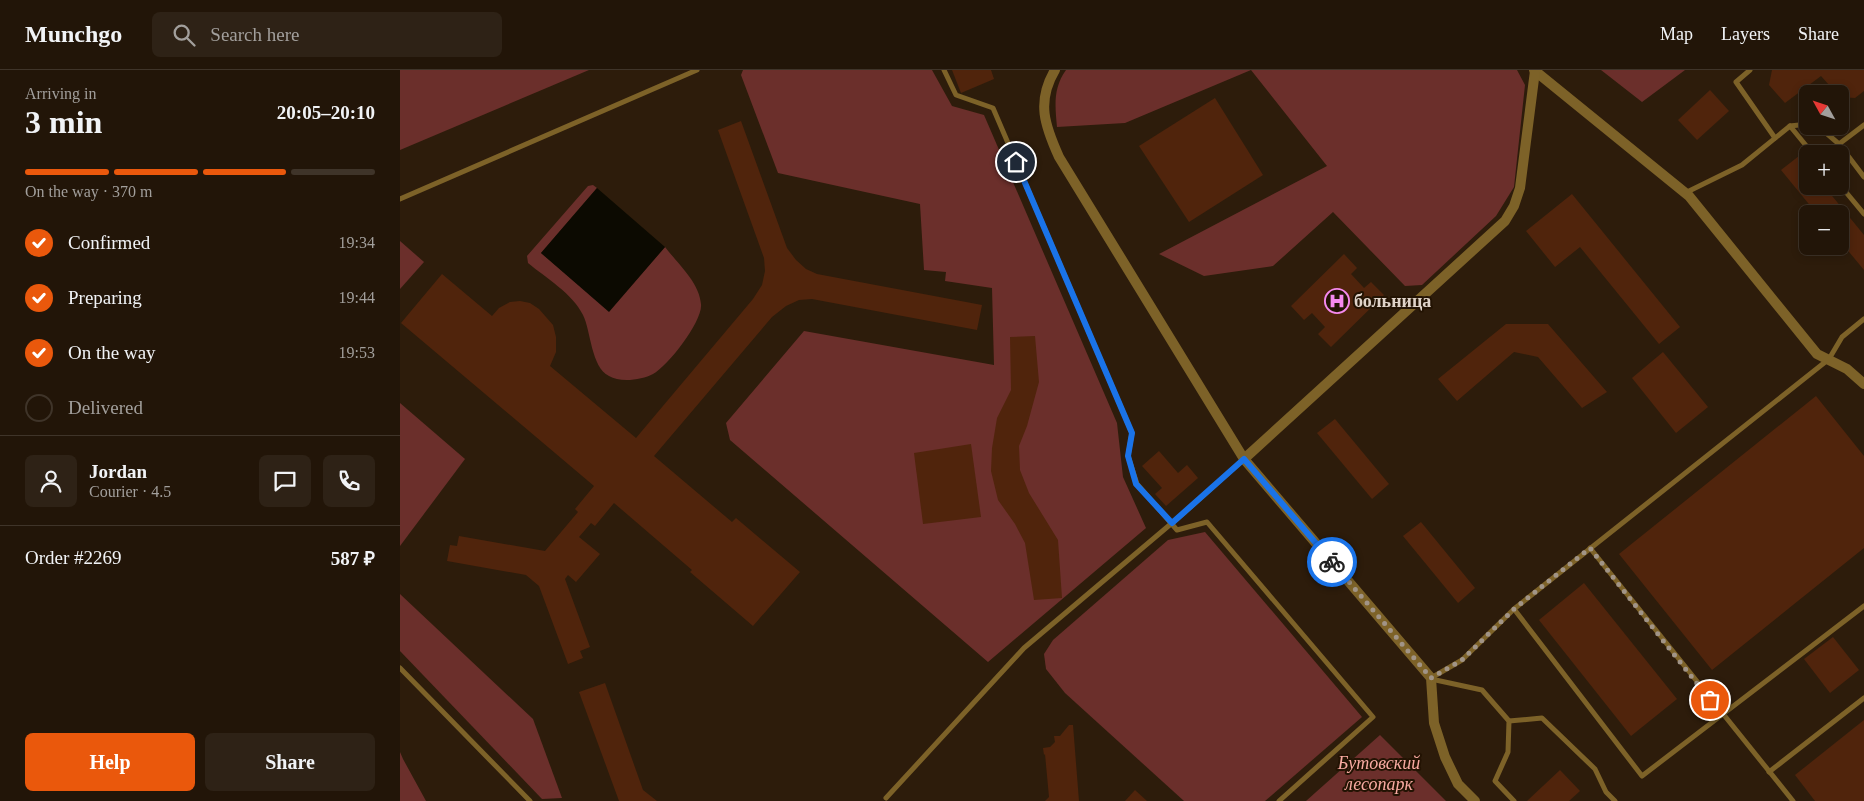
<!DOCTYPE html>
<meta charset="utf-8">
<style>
body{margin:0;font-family:"Times New Roman",serif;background:#2e2216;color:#f1f3f6;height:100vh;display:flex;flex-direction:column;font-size:19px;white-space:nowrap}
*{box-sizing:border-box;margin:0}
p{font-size:16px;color:#a29f9c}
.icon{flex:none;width:28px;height:28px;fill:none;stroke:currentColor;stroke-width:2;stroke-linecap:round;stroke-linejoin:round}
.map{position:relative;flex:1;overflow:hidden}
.sheet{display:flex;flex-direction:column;background:#221508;width:400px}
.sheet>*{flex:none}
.needle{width:32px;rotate:310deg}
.fabs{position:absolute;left:1399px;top:15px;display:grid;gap:10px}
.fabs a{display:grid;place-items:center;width:50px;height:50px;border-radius:8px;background:#221508;box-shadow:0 2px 8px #0003,0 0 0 1px #3f3429;font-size:25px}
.pin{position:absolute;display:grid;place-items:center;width:42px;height:42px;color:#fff;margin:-21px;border:2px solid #fff;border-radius:50%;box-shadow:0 1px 5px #0007}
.courier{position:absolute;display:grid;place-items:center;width:50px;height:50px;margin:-25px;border:4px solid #1a73e8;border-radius:50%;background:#fff;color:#222;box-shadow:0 1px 6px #0007}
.head em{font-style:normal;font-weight:700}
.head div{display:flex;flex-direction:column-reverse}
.head{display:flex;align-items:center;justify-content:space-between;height:85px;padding:0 25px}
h1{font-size:32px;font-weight:700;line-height:38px}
.bar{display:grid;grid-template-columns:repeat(4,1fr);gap:8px 5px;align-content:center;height:60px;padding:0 25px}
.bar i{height:6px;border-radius:4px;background:#3f3429}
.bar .selected{background:#ea580c}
.bar p{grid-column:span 4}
.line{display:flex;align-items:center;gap:12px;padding:0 25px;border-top:1px solid #3f3429}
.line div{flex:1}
.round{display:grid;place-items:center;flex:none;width:52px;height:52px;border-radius:8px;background:#2e2216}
ol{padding:0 25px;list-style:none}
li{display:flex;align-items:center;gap:15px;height:55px}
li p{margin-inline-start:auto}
li .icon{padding:5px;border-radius:50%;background:#ea580c;color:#fff;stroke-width:4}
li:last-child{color:#a29f9c}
li i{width:28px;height:28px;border:2px solid #3f3429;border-radius:50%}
.action{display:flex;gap:10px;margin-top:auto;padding:10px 25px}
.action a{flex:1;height:58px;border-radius:8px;background:#ea580c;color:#fff;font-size:20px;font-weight:700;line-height:58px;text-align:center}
.action a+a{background:#2e2216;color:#f1f3f6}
header{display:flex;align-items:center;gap:30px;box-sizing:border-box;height:70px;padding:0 25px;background:#221508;border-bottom:1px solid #3f3429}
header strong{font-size:24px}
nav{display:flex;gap:28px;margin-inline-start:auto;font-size:18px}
.search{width:350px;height:45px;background:#2e2216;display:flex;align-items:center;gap:12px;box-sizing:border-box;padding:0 18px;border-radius:8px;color:#a29f9c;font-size:19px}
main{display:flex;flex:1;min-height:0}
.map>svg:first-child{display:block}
.green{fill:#6b2f2b}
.water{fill:#0c0a01}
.building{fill:#50240c}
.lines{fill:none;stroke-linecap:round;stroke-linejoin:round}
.service{stroke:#7d6228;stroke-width:5}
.minor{stroke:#7d6228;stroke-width:10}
.done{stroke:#a19487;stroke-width:5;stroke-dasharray:0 9}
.route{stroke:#1a73e8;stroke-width:6}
.labels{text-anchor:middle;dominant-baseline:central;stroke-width:4;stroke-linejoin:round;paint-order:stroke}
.poi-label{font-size:18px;font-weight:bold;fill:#e0d4ca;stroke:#231303;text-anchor:start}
.park-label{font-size:18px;font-style:italic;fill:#f8aaa1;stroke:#231303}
</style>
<header>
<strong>Munchgo</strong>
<div class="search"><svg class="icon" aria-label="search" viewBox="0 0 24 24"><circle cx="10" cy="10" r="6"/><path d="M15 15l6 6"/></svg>Search here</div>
<nav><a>Map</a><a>Layers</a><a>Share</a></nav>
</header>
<main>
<section class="sheet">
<div class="head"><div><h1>3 min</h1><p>Arriving in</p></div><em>20:05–20:10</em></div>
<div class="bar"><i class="selected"></i><i class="selected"></i><i class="selected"></i><i></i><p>On the way · 370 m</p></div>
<ol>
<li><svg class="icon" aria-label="check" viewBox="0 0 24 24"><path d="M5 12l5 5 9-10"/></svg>Confirmed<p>19:34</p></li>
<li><svg class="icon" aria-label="check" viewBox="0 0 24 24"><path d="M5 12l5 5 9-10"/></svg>Preparing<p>19:44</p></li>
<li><svg class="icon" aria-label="check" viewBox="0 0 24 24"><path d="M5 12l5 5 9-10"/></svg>On the way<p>19:53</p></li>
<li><i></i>Delivered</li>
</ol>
<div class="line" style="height:90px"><a class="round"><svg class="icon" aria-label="person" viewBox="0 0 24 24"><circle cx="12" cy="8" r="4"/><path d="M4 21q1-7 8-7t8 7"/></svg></a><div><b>Jordan</b><p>Courier · 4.5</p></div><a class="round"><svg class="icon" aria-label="chat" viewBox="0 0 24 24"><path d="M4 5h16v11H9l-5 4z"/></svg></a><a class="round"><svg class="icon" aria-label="phone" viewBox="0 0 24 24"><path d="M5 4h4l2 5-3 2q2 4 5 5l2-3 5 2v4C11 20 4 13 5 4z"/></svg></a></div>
<div class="line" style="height:65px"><div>Order #2269</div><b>587 ₽</b></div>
<div class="action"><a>Help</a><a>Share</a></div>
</section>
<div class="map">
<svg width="1464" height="731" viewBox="0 0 1464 731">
<rect width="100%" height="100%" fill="#2d1c0b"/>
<g class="green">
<polygon points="0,0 189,0 0,80"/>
<polygon points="343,0 532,0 552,36 584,45 717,353 723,407 746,458 588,592 330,370 326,353 404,261 594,295 592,218 545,211 546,202 524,200 520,134 378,103 341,5"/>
<path d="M666,0H1117L1125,15L1114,117L1096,146L1022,215L1005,216L933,142L873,196L804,206L759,184L927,96L851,0L725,53L657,57C655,36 653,18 666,0Z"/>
<polygon points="1201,0 1285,0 1242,32"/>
<path d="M193,115L197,118L141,183L209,241L265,177C278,194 299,212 301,234C303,251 268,296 253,304C242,310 220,313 209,306C191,297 191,261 183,245C172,223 146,208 128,193L127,186L188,116Z"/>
<polygon points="0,171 24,192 0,219"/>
<polygon points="0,333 65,389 0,476"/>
<polygon points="805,462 962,647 865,731 784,731 665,623 646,599 644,584 653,570 768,470"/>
<polygon points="0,524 133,649 162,728 142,729 0,581"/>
<polygon points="980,665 1046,731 906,731"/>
<polygon points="0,682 3,689 26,731 0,731"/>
</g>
<polygon class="water" points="197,118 265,177 209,242 141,183"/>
<g class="building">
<polygon points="552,0 591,0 594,9 561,23"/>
<polygon points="1372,0 1464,0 1464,21 1455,28 1440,27 1440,24 1437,24 1421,6 1385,33 1369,15"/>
<polygon points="1310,20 1329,41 1297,70 1278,50"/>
<polygon points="815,28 863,105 789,152 739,76"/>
<polygon points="341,51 387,178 396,190 406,199 417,204 582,235 577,260 412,229 399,230 386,236 372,247 254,386 332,452 336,448 400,502 353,556 290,502 292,500 214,433 195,456 191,453 179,467 200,484 176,512 168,505 165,509 190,577 180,581 183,588 168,594 139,516 126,505 47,491 50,475 57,476 59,466 145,481 178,442 175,439 194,416 1,253 42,204 92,246 99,238 110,232 120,231 130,233 139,239 153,255 156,267 156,282 150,296 236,368 353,229 362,215 365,201 364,188 318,60"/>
<polygon points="1399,86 1408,97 1408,116 1424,116 1464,165 1464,200 1440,171 1440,144 1417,144 1381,100"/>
<polygon points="1172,124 1280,257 1259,274 1180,177 1155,197 1126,161"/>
<polygon points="944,184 957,198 951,204 964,218 971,212 984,225 931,277 918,264 925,257 912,243 904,250 891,236"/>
<polygon points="1106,254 1148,254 1207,322 1182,338 1138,287 1114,282 1057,331 1038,309"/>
<polygon points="635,266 639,312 627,356 619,376 620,400 629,423 658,470 662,528 634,530 625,473 615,454 598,430 591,401 592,378 597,348 611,320 610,267"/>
<polygon points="1263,282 1308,337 1276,363 1232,308"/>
<polygon points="1416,326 1464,386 1464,478 1312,600 1219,484"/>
<polygon points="935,349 989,414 972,429 917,363"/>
<polygon points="571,374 581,447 523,454 514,383"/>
<polygon points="759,381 778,403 787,395 798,408 766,436 755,424 762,418 742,396"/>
<polygon points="1021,452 1075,518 1058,533 1003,466"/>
<polygon points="1184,513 1277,629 1231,666 1139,550"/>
<polygon points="1433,567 1459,600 1430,623 1404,589"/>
<polygon points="205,613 243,720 257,731 219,731 179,622"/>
<polygon points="1464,650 1464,731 1415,731 1395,705"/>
<polygon points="669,655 673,655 679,731 645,731 649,727 645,684 644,685 643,678 650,677 655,672 654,666 660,666"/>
<polygon points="1160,700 1180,721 1169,731 1127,731"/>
<polygon points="735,720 747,731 725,731"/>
</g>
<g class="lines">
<g class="service">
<polyline points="544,0 556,25 593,38 732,363 728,386 737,414 777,460 807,452 973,647 879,731"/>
<polyline points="1350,0 1336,12 1375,68"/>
<polyline points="1390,56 1408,54"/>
<polyline points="1418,56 1439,74 1464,55"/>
<polyline points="1439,74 1464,107"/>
<polyline points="1440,115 1464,144"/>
<polyline points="1285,123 1342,95 1390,56 1413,84"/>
<polyline points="0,129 297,0"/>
<polyline points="1464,249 1442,267 1429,289 1114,539 1242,706 1464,536"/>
<polyline points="1190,478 1393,731"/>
<polyline points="0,598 130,731"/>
<polyline points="1031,608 1062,590 1114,539"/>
<polyline points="1031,609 1082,620 1109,651 1108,682 1095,711 1114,731"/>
<polyline points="1109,651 1142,648 1195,699 1206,722 1215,731"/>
<polyline points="1369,702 1464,628"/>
<polyline points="486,728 624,578 785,442 844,389"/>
</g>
<g class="minor">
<path d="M655,0C636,32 645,56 659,87L844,389L1031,608L1034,653L1045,687L1058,714L1075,731"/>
<polyline points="1134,0 1289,126 1417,284 1447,299 1464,314"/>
<polyline points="844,389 1105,151 1114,136 1120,118 1135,1"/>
</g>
</g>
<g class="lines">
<polyline class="done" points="932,492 1031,608 1062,590 1114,539 1190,478 1310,630"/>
<polyline class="route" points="616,92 732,363 728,386 736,414 772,453 844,389 932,492"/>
</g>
<defs>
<symbol id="hospital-ring" viewBox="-11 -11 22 22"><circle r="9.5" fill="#231303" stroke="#f589ee" stroke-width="1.5"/><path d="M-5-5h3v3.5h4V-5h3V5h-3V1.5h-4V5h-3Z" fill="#f589ee"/></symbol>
</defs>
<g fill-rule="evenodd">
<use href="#hospital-ring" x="923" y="217" width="28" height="28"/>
</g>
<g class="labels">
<g class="poi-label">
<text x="954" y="231">больница</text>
</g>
<g class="park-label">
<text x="979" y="693">Бутовский<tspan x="979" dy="21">лесопарк</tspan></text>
</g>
</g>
</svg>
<div class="fabs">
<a><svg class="needle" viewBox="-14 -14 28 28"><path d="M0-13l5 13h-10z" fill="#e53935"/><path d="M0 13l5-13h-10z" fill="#a29f9c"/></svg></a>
<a>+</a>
<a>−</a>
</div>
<div class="pin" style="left:1310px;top:630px;background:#ea580c"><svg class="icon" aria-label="bag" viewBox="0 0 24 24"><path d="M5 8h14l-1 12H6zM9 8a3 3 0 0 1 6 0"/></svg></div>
<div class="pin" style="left:616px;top:92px;background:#1f2937"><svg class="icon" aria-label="home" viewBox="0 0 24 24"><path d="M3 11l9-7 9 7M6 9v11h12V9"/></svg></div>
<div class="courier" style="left:932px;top:492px"><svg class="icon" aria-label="bike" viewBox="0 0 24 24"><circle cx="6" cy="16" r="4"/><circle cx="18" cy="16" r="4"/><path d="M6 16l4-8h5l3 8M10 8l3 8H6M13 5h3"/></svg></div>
</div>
</main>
